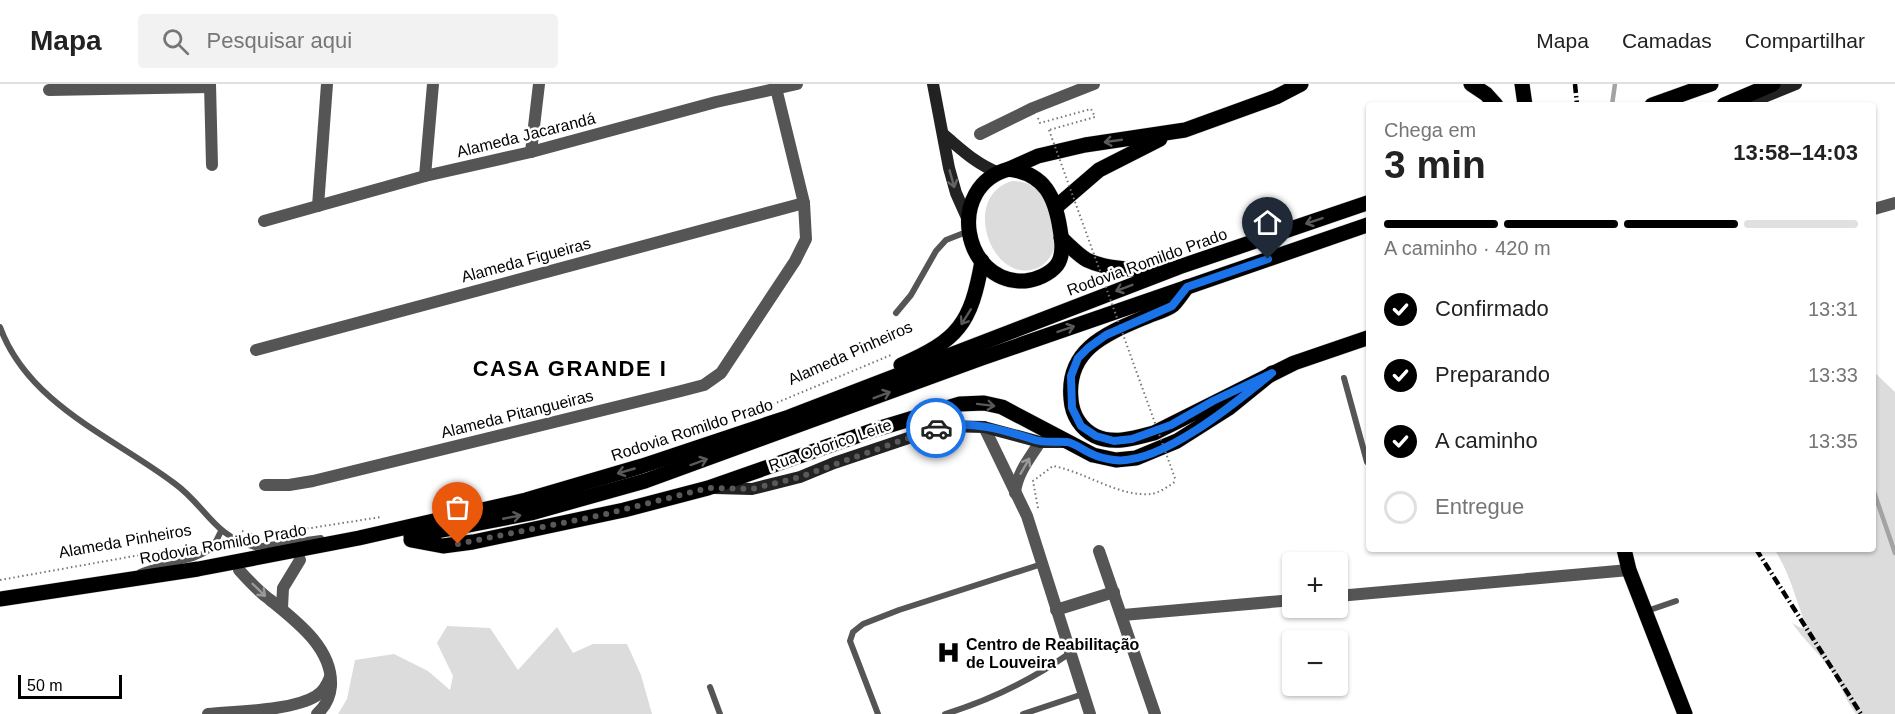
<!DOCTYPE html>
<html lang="pt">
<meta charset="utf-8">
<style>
body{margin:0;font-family:Helvetica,sans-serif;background:#f2f2f2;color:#222;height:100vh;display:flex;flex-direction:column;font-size:22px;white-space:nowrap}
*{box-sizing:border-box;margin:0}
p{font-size:20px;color:#767676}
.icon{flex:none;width:33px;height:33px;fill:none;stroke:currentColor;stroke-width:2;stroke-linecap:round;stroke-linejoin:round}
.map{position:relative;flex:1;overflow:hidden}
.details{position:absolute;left:1366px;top:18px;width:510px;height:450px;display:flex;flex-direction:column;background:#fff;border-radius:6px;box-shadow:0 2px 4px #0004}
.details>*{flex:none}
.fabs{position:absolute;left:1282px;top:468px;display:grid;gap:12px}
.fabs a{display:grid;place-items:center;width:66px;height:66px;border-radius:6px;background:#fff;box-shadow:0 2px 4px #0004;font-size:30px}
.scale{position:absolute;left:18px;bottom:15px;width:104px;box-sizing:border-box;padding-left:6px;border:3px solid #000;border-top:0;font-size:16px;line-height:21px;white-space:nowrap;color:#000;-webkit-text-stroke:4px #fff;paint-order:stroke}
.pin{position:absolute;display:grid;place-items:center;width:51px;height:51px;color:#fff;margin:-62px -26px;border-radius:50% 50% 50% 0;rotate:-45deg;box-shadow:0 0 6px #0007}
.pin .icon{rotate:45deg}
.courier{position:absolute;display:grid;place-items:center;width:60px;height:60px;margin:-30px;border:4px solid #1a73e8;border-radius:50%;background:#fff;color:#222;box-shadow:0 2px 8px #0007}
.headline em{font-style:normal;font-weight:700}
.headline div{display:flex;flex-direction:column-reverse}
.headline{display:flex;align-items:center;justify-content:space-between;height:102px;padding:0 18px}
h1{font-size:39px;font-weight:700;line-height:45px}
.bar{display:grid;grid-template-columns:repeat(4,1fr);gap:9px 6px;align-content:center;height:72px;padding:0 18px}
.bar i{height:8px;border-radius:4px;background:#e0e0e0}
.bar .active{background:#000}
.bar p{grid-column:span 4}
ol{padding:0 18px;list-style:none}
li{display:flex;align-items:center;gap:18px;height:66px}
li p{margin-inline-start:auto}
li .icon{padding:6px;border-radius:50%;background:#000;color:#fff;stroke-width:4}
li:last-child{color:#767676}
li i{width:33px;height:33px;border:3px solid #e0e0e0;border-radius:50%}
header{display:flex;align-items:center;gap:36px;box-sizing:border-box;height:84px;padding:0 30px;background:#fff;border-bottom:2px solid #e0e0e0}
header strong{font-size:28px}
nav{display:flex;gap:33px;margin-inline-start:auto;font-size:21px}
.search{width:420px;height:54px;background:#f2f2f2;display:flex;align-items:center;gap:15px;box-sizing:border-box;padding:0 21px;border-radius:6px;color:#767676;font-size:22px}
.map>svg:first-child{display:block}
.green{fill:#dcdcdc}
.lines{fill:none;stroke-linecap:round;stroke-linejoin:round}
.stream{stroke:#a3a3a3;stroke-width:4.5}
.primary-casing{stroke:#dbdbdb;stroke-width:16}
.path{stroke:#777;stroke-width:2;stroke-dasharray:1.5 3;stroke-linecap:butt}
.lane{stroke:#555;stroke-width:6}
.street{stroke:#555;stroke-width:12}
.secondary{stroke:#222;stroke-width:12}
.primary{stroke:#000;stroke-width:15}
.rail{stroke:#000;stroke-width:4.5;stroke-dasharray:9 3 1.5 3;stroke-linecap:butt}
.path-bridge{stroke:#777;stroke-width:2;stroke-dasharray:1.5 3;stroke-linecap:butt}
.oneway{stroke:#595959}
.oneway2{stroke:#646464}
.oneway3{stroke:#999}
.done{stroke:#595959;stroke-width:6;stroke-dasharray:0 10.8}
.route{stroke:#1a73e8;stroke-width:8}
.labels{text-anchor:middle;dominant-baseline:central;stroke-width:5;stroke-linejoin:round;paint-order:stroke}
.street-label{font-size:16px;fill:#000;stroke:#fff}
.poi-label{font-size:16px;font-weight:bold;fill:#000;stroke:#fff;text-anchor:start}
.district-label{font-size:22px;font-weight:bold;letter-spacing:1.5px;fill:#000;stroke:#fff}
</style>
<header>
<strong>Mapa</strong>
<div class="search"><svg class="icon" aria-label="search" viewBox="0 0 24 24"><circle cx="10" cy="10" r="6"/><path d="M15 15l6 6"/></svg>Pesquisar aqui</div>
<nav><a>Mapa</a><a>Camadas</a><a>Compartilhar</a></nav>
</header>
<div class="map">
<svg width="1895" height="630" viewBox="0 0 1895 630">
<rect width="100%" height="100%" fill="#fff"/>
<g class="green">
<path d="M1012,97C1042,97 1048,117 1052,143C1054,150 1057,158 1054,165C1050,176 1042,184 1031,186C989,194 962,112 1012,97Z"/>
<path d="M1874,288L1895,308V630H1856C1845,616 1840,598 1829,584C1818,568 1803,555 1792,539L1801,544L1807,543C1795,516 1791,490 1774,465H1874Z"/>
<polygon points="447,542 490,544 518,586 557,543 573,569 593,560 627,560 641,591 652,630 338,630 347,615 355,576 394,570 428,587 450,606 453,592 437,559"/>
</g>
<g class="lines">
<g class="stream">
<polyline points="1612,21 1615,0"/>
<polyline points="1874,408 1895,469"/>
</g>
<defs>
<g id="primary">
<polyline points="1471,0 1486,10 1496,21"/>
<polyline points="1522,0 1525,21"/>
<polyline points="1652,21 1711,0"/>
<polyline points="1724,21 1773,0"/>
<path d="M1009,85C1045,90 1055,113 1060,145C1062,157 1064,171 1057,181C1050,190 1036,196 1025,197C962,200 945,102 1009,85Z"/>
<polyline points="1009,85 1038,72 1085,61 1185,46 1276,13 1301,0"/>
<polyline points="1056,123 1099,86 1160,55"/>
<path d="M1061,154C1069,161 1078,171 1087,176C1110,187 1140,186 1164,184"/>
<path d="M1187,203C1183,208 1178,216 1173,221C1167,226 1155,229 1148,232C1108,249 1066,264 1071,315C1072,331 1081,345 1095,352C1114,361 1135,354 1154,349L1294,279L1370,253"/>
<path d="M901,281C958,256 971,240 982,177"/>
<polyline points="411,452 531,429 645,397 982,274 1370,140"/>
<polyline points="411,456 443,462 473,458 624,426 708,404 877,345 960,320 984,319 1002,323 1093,371 1116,376 1136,374 1177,357 1229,324 1272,289"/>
<polyline points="1624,465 1629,486 1685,630"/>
<polyline points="0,515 198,485 359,454 526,416 642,382 789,333 1179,183 1370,118"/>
</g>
</defs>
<use href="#primary" class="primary-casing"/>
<g class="path">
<polyline points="1038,34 1040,39 1091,25 1095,33 1049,46"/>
<polyline points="752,329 891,271"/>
<path d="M1038,424L1033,397L1053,382C1086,388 1118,413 1151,410C1159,409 1169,402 1176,397"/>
<polyline points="298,446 381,433"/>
<polyline points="242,447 260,452"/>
<polyline points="0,496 196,461"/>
</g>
<g class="lane">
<polyline points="896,229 911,211 936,167 946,156 969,147"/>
<path d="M0,243C28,320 113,353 174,399C206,422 213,452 255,463L321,454"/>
<polyline points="1344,294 1367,378"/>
<path d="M140,488C161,478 196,479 211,464C216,459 218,453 221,447"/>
<polyline points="1647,527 1676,517"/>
<polyline points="710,603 720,630"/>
<polyline points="878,630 850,557 853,548 863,540 899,526 1042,480"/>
<path d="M945,630C991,616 1030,597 1070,569"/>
<polyline points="1023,630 1083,610"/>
</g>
<g class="street">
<polyline points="210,0 212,81"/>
<polyline points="49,6 210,3"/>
<polyline points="980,50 1033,24 1094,0"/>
<polyline points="531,68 539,0"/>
<polyline points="425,92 433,0"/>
<polyline points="318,122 327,0"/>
<polyline points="1874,125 1895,119"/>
<polyline points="264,137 425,92 531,68 716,18 797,0"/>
<polyline points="256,266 804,119"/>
<polyline points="984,343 1027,432 1090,630"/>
<polyline points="265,401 289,401 313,397 681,307 704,301 721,289 795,177 806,155 804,119 775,0"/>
<path d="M1015,409C1017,389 1030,374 1040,358"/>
<polyline points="1099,467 1155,630"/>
<path d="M239,486C248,496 258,507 269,515C296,537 333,564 331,602C330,614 326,622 317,630"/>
<polyline points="1338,512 1629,486"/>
<polyline points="282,524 283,504 300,476"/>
<polyline points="1056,526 1114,508"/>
<polyline points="1123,531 1293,516"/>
<path d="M208,630C237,627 292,627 316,612C323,608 327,601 330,593"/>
</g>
<g class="secondary">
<polyline points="933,0 949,84 956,109 968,136"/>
<polyline points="1744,21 1796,0"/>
<path d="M944,51C961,65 976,80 997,88"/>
<polyline points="715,404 752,405 800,393 834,379 944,342 984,343 1040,358 1066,358"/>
</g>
<use href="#primary" class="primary"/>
<g class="rail">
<polyline points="1575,0 1577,21"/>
<polyline points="1756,465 1861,630"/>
</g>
<polyline class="path-bridge" points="1049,46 1176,397"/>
</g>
<defs><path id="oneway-shaft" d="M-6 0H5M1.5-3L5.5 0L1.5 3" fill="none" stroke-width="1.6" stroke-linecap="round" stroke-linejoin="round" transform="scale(1.5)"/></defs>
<g class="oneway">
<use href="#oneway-shaft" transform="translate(1113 57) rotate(172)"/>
<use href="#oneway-shaft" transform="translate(1314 137) rotate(161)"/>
<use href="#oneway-shaft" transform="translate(1124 204) rotate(159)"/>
<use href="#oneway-shaft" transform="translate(966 233) rotate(122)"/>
<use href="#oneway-shaft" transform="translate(1066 245) rotate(-19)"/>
<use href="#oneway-shaft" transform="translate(882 311) rotate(-21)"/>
<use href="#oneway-shaft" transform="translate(986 321) rotate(7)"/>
<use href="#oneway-shaft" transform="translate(699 378) rotate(-20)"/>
<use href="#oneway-shaft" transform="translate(626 387) rotate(164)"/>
<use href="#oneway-shaft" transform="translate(512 433) rotate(-11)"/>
</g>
<use class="oneway2" href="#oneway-shaft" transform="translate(952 95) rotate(74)"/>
<g class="oneway3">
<use href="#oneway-shaft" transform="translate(1025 382) rotate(-60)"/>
<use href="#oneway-shaft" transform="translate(259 506) rotate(44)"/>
</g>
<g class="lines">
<polyline class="done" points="458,460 602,431 708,404 752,405 800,393 936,344"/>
<path class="route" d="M936,344C968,335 1004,346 1035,356C1045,359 1056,357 1067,358C1075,359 1084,367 1092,370C1098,373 1107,375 1114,376C1160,382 1238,317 1272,289L1213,317L1171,341L1132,355L1114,357L1096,352L1081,342L1072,324L1071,292L1078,274L1088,264L1106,251L1172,222L1187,203L1268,175"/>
</g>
<defs>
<symbol id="hospital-bare" viewBox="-9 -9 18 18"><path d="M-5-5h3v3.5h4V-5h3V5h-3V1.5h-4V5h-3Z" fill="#000" stroke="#fff" stroke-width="2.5" paint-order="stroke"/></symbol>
</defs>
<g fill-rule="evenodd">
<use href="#hospital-bare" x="932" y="552" width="33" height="33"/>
</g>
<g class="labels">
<g class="street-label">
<text transform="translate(526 51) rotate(-14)">Alameda Jacarandá</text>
<text transform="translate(526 176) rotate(-15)">Alameda Figueiras</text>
<text transform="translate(1147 178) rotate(-20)">Rodovia Romildo Prado</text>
<text transform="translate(850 269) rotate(-24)">Alameda Pinheiros</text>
<text transform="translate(517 330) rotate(-14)">Alameda Pitangueiras</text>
<text transform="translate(692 346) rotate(-18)">Rodovia Romildo Prado</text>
<text transform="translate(830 361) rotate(-19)">Rua Odorico Leite</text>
<text transform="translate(125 457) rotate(-10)">Alameda Pinheiros</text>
<text transform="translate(223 460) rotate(-10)">Rodovia Romildo Prado</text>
</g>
<g class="poi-label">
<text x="966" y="560">Centro de Reabilitação<tspan x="966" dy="18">de Louveira</tspan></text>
</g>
<g class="district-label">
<text x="570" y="284">CASA GRANDE I</text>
</g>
</g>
</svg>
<div class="fabs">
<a>+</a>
<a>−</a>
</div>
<div class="scale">50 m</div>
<div class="pin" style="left:458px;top:460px;background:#ea580c"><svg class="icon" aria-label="bag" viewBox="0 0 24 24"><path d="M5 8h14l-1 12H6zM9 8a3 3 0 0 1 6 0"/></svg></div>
<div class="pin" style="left:1268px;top:175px;background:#1f2937"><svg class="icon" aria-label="home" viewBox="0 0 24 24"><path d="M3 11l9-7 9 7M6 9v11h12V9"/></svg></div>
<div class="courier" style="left:936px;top:344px"><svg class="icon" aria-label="car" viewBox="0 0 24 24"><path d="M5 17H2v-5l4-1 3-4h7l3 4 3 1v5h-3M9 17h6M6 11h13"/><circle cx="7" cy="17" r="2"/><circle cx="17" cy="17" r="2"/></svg></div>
<section class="details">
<div class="headline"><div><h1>3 min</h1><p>Chega em</p></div><em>13:58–14:03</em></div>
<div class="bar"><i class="active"></i><i class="active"></i><i class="active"></i><i></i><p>A caminho · 420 m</p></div>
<ol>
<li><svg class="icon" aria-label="check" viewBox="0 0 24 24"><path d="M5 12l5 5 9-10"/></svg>Confirmado<p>13:31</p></li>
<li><svg class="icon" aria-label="check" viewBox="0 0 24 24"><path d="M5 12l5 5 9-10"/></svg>Preparando<p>13:33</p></li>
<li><svg class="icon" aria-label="check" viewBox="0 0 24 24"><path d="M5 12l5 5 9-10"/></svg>A caminho<p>13:35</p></li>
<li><i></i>Entregue</li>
</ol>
</section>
</div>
